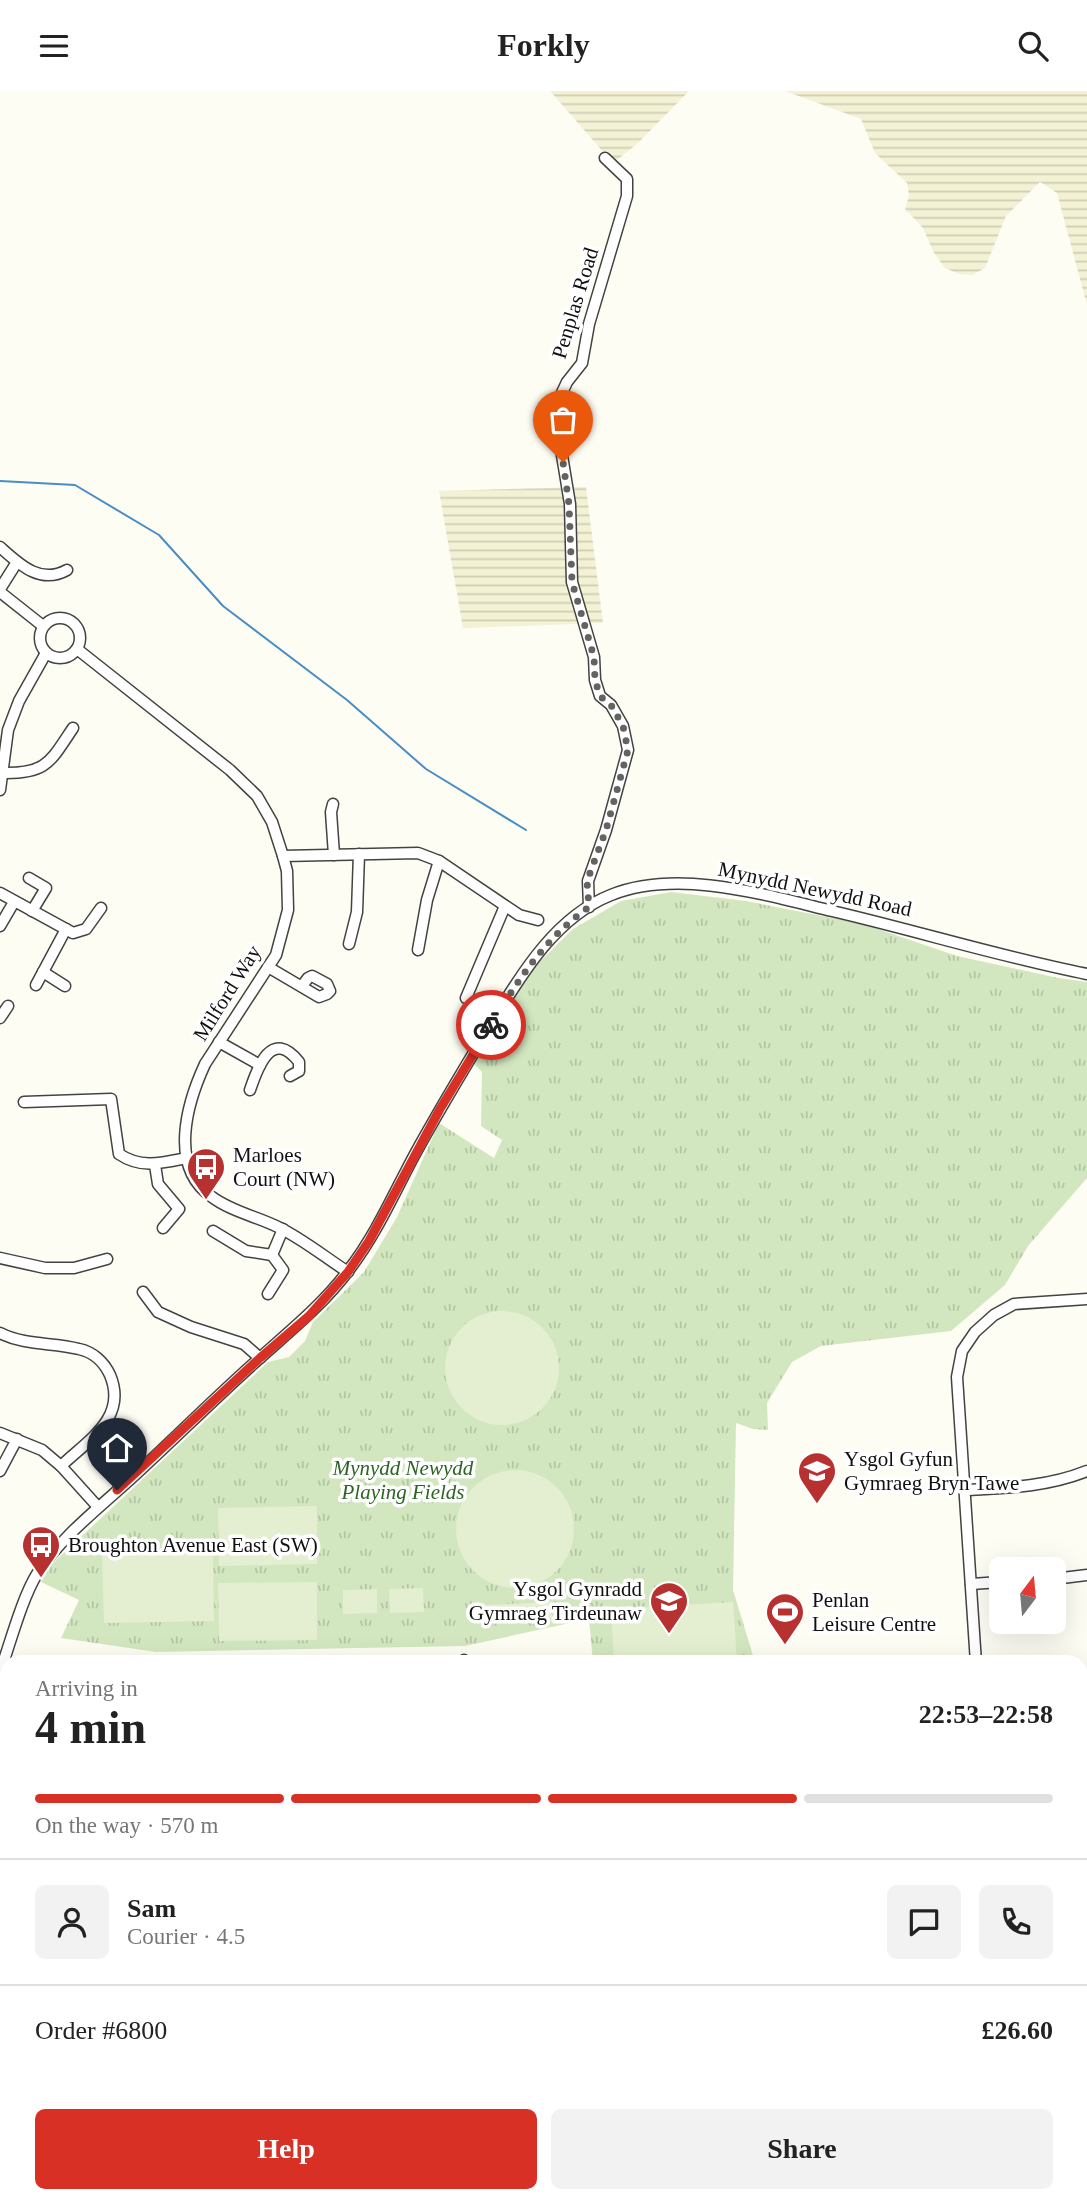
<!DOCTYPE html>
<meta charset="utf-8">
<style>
body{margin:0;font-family:"Times New Roman",serif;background:#f2f2f2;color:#222;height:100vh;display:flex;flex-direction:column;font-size:26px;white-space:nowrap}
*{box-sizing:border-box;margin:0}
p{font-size:23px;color:#767676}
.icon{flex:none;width:38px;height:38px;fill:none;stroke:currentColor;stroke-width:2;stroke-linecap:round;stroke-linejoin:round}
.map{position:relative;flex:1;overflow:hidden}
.side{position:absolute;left:0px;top:1564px;width:1088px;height:548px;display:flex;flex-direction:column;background:#fff;border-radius:21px 21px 0 0;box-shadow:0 7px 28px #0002}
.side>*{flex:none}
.needle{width:46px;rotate:16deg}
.fabs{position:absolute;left:989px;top:1466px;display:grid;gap:14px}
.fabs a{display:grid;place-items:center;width:77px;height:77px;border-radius:10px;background:#fff;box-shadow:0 7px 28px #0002;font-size:35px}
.pin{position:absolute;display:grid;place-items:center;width:60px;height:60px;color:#fff;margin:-72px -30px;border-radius:50% 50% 50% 0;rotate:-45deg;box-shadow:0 0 7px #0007}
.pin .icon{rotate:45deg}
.courier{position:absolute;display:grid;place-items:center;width:70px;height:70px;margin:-35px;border:5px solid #d93025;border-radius:50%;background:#fff;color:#222;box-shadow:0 2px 9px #0007}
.head em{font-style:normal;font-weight:700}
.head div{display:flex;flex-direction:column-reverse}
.head{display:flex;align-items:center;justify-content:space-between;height:119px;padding:0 35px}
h1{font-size:46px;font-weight:700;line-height:52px}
.bar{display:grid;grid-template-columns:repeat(4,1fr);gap:10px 7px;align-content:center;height:84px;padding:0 35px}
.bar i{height:9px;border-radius:5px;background:#e0e0e0}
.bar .active{background:#d93025}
.bar p{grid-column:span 4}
.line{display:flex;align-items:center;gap:18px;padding:0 35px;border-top:2px solid #e0e0e0}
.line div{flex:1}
.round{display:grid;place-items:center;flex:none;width:74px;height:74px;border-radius:10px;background:#f2f2f2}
.button{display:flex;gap:14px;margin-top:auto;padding:14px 35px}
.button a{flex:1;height:80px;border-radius:10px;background:#d93025;color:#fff;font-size:28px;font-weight:700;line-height:80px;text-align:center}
.button a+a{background:#f2f2f2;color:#222}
header{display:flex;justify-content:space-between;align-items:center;height:91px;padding:0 35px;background:#fff;font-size:32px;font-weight:700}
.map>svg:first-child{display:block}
.farmland{fill:url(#farmland-rules)}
.grass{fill:url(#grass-tufts)}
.pitch{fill:#e3efd0}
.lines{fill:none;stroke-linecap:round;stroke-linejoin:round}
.stream{stroke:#488dc4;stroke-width:2}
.minor-casing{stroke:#434343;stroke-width:13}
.minor{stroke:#fff;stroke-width:10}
.done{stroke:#636360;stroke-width:7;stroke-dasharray:0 12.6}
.route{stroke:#d93025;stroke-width:9}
.labels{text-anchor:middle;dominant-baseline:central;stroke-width:7;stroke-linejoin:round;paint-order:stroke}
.street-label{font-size:21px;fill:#101010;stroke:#fff}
.poi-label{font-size:21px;fill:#101010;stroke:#fff;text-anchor:start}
.park-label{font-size:21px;font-style:italic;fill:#2e6424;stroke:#fff}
</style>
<header><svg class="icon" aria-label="menu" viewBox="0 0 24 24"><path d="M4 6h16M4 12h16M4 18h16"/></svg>Forkly<svg class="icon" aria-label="search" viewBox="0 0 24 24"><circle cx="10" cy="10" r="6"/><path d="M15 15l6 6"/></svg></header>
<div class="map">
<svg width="1087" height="2111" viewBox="0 0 1087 2111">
<defs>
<pattern id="farmland-rules" width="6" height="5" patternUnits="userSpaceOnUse" patternTransform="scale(1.75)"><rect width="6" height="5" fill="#f3f2d5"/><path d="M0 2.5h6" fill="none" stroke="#cfceb6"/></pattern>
<pattern id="grass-tufts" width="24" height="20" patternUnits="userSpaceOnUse" patternTransform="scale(1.75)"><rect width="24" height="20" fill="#d2e7bf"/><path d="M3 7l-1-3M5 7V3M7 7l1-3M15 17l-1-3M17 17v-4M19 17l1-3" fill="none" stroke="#b3c5a3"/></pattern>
</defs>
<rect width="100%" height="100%" fill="#fefdf4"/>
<g class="farmland">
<polygon points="550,0 689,0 637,53 613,72"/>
<polygon points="785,0 1087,0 1087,214 1057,102 1040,91 1006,125 985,177 972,184 959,183 945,177 934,162 923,137 905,118 909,105 907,92 875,62 861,28"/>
<polygon points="586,396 603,532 463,537 439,400"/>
</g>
<polygon class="grass" points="671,801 746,810 863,833 957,865 1058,887 1087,891 1087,1087 1028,1155 1005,1194 951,1240 821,1255 792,1271 767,1312 768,1339 753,1338 736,1332 733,1499 755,1571 593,1571 588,1518 570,1532 465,1555 156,1561 61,1547 79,1509 41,1491 53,1472 268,1271 289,1266 305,1250 313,1231 364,1181 397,1126 439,1032 494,1067 502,1049 481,1035 482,981 473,972 529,881 573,838 621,810"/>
<g class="pitch">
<circle cx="502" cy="1277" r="57"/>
<circle cx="515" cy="1438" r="59"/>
<polygon points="317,1415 317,1473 219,1475 218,1417"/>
<polygon points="213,1461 214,1530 104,1532 102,1463"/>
<polygon points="317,1491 317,1549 219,1550 218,1492"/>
<polygon points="423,1497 424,1521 390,1522 389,1498"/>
<polygon points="377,1498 377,1522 343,1523 343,1499"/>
<polygon points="551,1511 552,1527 484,1530 484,1514"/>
<polygon points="733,1511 737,1571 614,1571 611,1518"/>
</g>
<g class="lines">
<polyline class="stream" points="0,390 75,394 159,444 223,515 347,609 426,678 526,739"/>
<defs>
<g id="minor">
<path d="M0,456C19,473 40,494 67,479"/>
<polyline points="0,498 17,471"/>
<polyline points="0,501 43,535"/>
<circle cx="60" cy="547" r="20"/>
<path d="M77,558L230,679L257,705L272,731L283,765L287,780L288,819L276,864L205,973C187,1012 168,1076 212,1106C232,1121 259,1126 280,1137C304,1149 326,1167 348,1181"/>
<path d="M2,682C47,683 50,671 73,637"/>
<polyline points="0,699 8,639 19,610 46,562"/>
<polyline points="333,713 331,721 334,764"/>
<polyline points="283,765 418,762 439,770 519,824 538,829"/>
<polyline points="29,787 46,797 32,820"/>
<polyline points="0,802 73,842 86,838 101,817"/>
<polyline points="589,816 588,790 606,739 628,659 623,635 611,614 600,605 595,589 594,566 572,491 570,413 556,328 559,308 567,291 582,272 589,233 627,105 627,88 605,67"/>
<polyline points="0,835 14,811"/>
<polyline points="349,853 357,821 359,763"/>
<polyline points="418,859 427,809 439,770"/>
<polyline points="268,876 319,906 327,903 330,900 327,893 312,885 308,887 302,895"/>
<polyline points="43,881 65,895"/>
<polyline points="36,894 66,838"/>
<polyline points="466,907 505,815"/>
<polyline points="0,927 8,915"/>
<polyline points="219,951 260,974"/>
<path d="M250,999C258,975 272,937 299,971V980L290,985"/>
<path d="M24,1011L111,1008L119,1063C141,1078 162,1072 187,1067"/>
<polyline points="155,1074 158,1093 179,1118 163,1137"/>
<polyline points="213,1140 246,1160 272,1164"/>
<polyline points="0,1167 45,1177 74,1177 107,1168"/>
<polyline points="143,1201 158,1221 191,1236 244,1253 260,1267"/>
<polyline points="268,1203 283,1179 272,1164 283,1138"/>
<path d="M0,1242C26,1255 52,1251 79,1258C93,1261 104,1271 110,1284C128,1327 88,1349 61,1375"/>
<polyline points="0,1342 42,1359 61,1375 98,1416"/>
<polyline points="0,1380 17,1348"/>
<path d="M965,1399C1007,1397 1047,1396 1087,1380"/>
<polyline points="1054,1488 1087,1484"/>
<polyline points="971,1493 1001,1491"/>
<polyline points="464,1569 464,1572"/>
<polyline points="976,1572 957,1286 962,1260 975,1241 994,1224 1014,1213 1087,1208"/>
<path d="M0,1581C10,1553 22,1507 37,1483C61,1445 105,1412 137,1382C176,1346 213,1309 252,1274C286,1243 321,1216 348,1180C376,1144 394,1102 415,1063C439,1019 465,976 491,933C521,884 555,826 611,804C678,777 766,804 832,820C918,840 1001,866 1087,883"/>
<polyline points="0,1596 7,1598"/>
<polyline points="1082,1633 1087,1629"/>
<polyline points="1082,1733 1087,1729"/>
<polyline points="0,1734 7,1737"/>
<polyline points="1082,1943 1087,1951"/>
<polyline points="0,1947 7,1943"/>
<polyline points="1082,2002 1087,1997"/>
<polyline points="0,2046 7,2058"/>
<polyline points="0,2094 7,2088"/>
<polyline points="1082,2097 1087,2094"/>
<polyline points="39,2105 43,2111"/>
<polyline points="276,2105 282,2111"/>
<polyline points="489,2105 490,2111"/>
<polyline points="583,2105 592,2111"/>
<polyline points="803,2105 817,2111"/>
<polyline points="447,2111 448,2105"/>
<polyline points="848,2111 856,2105"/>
<polyline points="1056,2111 1067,2105"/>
</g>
</defs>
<use href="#minor" class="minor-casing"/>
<use href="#minor" class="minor"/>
</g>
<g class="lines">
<path class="done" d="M491,934C518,889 545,847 589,816L587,790L606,739L628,659L623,635L611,614L600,605L595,589L594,566L572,491L569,413L563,371"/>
<polyline class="route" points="117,1399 260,1267 309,1225 348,1181 369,1150 440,1018 491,934"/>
</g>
<defs>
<symbol id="bus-pin" viewBox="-11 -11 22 30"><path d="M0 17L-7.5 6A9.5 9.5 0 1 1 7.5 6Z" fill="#b73131" stroke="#fff"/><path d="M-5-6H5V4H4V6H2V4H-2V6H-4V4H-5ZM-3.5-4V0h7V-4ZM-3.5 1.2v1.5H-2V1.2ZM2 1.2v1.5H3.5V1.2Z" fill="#fff"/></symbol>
<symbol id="school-pin" viewBox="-11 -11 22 30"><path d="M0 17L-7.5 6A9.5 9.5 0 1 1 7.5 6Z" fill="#b73131" stroke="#fff"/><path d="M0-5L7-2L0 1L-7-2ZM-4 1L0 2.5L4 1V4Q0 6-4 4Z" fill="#fff"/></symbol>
<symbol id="stadium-pin" viewBox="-11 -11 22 30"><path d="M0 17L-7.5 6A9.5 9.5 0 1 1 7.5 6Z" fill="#b73131" stroke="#fff"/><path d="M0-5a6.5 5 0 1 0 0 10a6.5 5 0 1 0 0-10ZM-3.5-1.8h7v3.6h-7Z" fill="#fff"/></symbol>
</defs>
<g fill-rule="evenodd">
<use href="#bus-pin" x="184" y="1054" width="44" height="60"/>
<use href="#school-pin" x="795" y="1358" width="44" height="60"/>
<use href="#bus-pin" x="19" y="1432" width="44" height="60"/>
<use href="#school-pin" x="647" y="1488" width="44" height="60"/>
<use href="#stadium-pin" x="763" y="1499" width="44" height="60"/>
</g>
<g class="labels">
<g class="street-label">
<text transform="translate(575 212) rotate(-73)">Penplas Road</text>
<text transform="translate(815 798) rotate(12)">Mynydd Newydd Road</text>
<text transform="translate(227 902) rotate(-58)">Milford Way</text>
</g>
<g class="poi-label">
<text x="233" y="1064">Marloes<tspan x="233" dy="24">Court (NW)</tspan></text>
<text x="844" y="1368">Ysgol Gyfun<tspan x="844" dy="24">Gymraeg Bryn Tawe</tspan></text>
<text x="68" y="1454">Broughton Avenue East (SW)</text>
<text x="642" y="1498" text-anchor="end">Ysgol Gynradd<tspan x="642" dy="24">Gymraeg Tirdeunaw</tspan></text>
<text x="812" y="1509">Penlan<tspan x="812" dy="24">Leisure Centre</tspan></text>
</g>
<g class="park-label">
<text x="403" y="1377">Mynydd Newydd<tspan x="403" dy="24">Playing Fields</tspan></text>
</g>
</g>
</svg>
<div class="fabs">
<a><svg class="needle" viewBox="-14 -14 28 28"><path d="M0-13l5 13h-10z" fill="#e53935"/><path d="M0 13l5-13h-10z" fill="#767676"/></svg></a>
</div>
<div class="pin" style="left:563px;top:371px;background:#ea580c"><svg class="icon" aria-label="bag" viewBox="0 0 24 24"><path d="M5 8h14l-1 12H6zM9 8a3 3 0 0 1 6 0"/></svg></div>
<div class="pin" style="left:117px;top:1399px;background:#1f2937"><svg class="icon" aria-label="home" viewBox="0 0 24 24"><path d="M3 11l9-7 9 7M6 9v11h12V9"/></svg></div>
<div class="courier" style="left:491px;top:934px"><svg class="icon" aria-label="bike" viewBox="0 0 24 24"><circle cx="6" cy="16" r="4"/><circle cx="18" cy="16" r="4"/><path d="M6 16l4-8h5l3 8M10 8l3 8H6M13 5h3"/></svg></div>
<section class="side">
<div class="head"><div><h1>4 min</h1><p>Arriving in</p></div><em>22:53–22:58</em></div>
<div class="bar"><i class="active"></i><i class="active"></i><i class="active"></i><i></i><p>On the way · 570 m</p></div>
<div class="line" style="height:126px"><a class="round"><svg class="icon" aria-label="person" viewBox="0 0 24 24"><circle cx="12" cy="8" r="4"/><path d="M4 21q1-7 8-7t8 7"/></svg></a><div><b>Sam</b><p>Courier · 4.5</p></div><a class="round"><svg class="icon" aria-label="chat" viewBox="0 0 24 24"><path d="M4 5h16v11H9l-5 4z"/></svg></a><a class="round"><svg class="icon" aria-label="phone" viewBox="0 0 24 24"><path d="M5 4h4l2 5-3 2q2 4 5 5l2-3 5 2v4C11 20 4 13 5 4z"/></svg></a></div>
<div class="line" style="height:91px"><div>Order #6800</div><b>£26.60</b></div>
<div class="button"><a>Help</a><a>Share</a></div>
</section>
</div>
